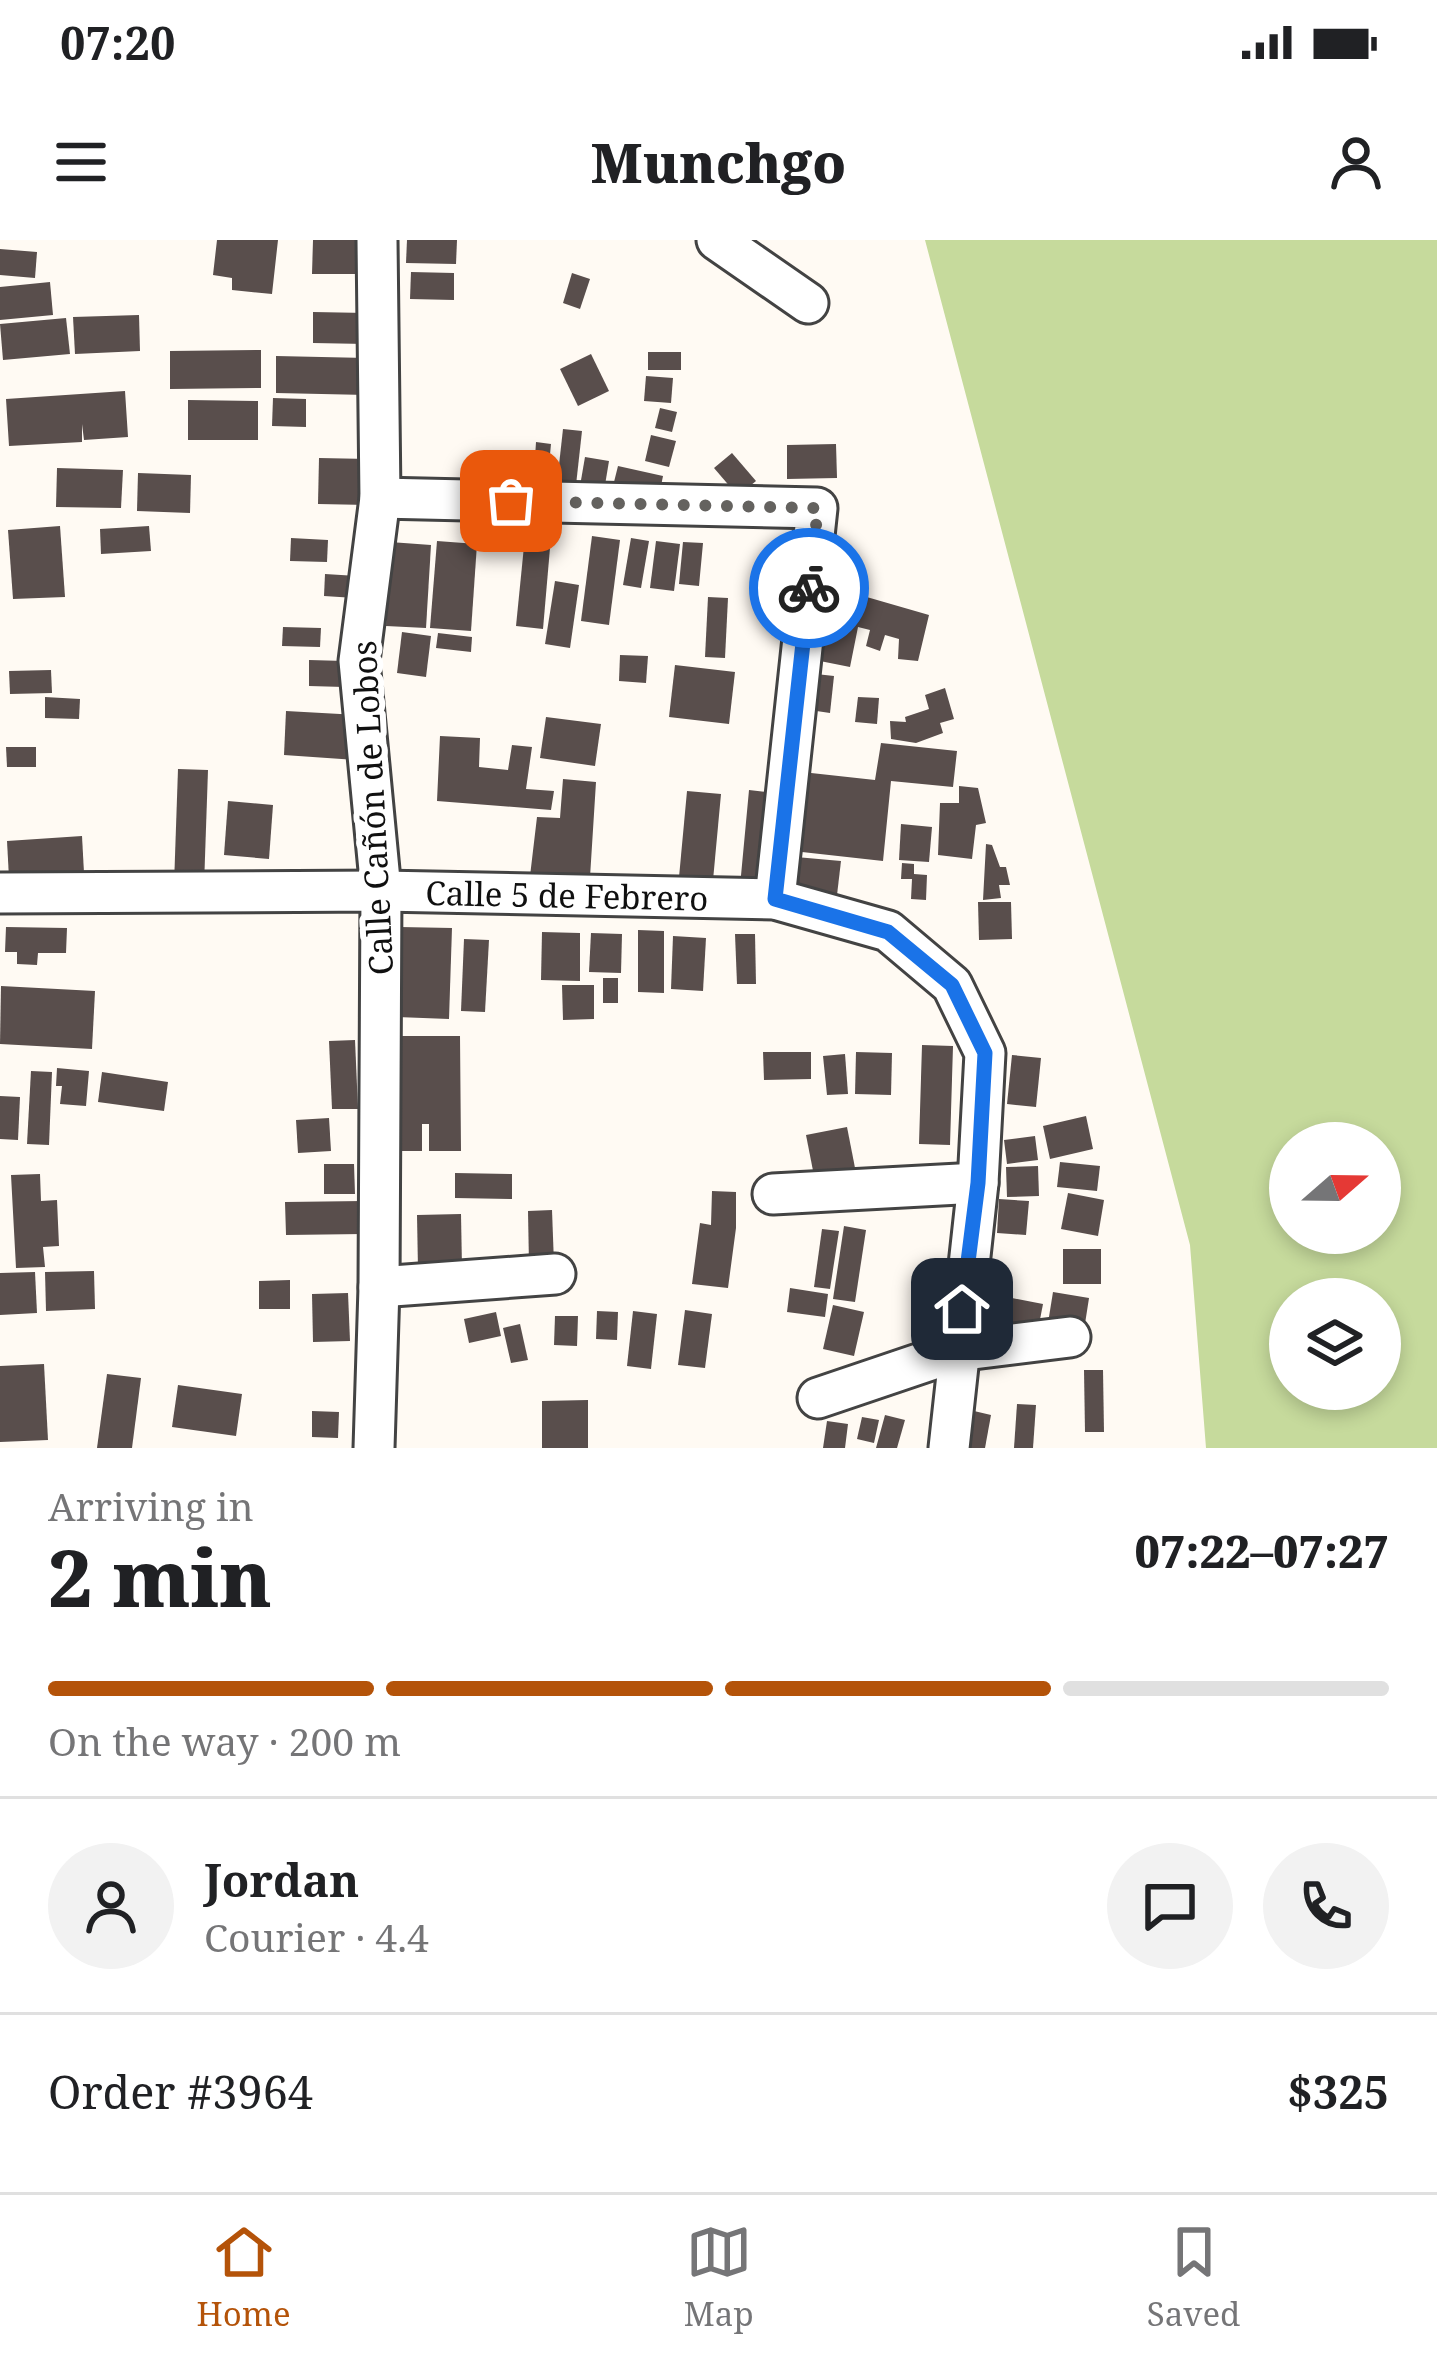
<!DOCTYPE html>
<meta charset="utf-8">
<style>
body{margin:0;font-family:"Noto Serif",serif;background:#f2f2f2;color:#202124;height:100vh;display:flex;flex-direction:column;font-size:45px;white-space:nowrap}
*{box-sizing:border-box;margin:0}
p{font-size:39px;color:#757577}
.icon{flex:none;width:66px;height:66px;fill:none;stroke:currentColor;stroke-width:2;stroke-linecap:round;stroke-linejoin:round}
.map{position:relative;height:1208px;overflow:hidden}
.side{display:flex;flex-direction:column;background:#fff;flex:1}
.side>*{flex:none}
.needle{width:78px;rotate:70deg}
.controls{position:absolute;left:1269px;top:882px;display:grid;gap:24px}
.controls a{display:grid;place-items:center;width:132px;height:132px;border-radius:50%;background:#fff;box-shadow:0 6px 18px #0003;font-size:60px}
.pin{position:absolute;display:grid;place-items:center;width:102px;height:102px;color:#fff;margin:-51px;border-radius:24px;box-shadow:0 6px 18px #0006}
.courier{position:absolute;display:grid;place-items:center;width:120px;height:120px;margin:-60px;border:9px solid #1a73e8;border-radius:50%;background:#fff;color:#222;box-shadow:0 3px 15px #0007}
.head em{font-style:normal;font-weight:800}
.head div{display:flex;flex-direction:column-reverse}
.head{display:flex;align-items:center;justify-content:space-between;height:204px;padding:0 48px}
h1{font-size:78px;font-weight:800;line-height:90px}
.bar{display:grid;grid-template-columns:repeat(4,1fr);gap:18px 12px;align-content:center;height:144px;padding:0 48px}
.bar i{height:15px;border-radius:9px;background:#e0e0e0}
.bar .on{background:#b45309}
.bar p{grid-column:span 4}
.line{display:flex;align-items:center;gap:30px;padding:0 48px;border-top:3px solid #e0e0e0}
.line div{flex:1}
.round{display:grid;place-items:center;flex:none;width:126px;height:126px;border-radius:63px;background:#f2f2f2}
.status{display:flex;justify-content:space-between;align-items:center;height:84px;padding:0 60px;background:#fff;direction:ltr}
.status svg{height:33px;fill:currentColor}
header{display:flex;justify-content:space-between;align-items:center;height:156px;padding:0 48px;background:#fff;font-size:54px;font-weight:800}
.menu{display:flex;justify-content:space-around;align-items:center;height:168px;border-top:3px solid #e0e0e0;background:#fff;font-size:33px;color:#757577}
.menu a{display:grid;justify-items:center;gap:6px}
.menu .on{color:#b45309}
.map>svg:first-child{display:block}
.forest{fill:#c6da9c;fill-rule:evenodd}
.building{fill:#594e4c}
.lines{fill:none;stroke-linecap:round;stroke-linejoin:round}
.minor-casing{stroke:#434343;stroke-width:45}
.minor{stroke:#fff;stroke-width:39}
.done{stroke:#64625f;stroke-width:12;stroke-dasharray:0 21.6}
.route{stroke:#1a73e8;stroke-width:15}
.labels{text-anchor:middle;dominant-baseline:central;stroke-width:12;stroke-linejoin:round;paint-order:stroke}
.street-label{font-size:33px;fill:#101010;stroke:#fff}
</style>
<div class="status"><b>07:20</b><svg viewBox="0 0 49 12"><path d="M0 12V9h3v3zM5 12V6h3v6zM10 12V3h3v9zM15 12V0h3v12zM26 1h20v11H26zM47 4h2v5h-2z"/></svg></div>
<header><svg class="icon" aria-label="menu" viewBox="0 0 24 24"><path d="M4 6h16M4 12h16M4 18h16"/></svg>Munchgo<svg class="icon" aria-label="person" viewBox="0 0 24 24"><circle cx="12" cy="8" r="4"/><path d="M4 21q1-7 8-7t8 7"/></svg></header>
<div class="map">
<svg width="1437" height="1208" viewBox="0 0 1437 1208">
<rect width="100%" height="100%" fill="#fffaf3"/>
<path class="forest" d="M925,0H1437V1208H1206L1190,1005ZM1290,903H1380V993H1290ZM1290,1059H1380V1149H1290Z"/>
<g class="building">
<polygon points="217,0 278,0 272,54 232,50 232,38 213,35"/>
<polygon points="313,0 356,0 356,34 312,34"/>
<polygon points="407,0 457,0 456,24 406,23"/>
<polygon points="0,9 37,12 35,38 0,35"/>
<polygon points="411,32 454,33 454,60 410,59"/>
<polygon points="572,33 590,39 580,69 563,63"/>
<polygon points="50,42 53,75 0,80 0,47"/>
<polygon points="313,72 367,73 366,104 313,103"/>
<polygon points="139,75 140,111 75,114 73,77"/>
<polygon points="66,78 70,114 3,120 0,84"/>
<polygon points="261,110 261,148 170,149 170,111"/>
<rect x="648" y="112" width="33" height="18"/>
<polygon points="591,114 609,151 578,166 560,129"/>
<polygon points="276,116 367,118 367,155 276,153"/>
<polygon points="646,136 673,138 671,163 644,161"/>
<polygon points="125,151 128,197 84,200 82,184 82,202 9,206 6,159"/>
<polygon points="273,158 306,159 306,187 272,186"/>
<polygon points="188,160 258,161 258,200 188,200"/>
<polygon points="660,168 677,172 672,192 655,188"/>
<polygon points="563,189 582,191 576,245 557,243"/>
<polygon points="651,195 676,201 669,227 645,221"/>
<polygon points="536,202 551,204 548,235 534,234"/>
<polygon points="836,204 837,238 787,239 787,205"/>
<polygon points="732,213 756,241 738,256 714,228"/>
<polygon points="585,217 609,221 604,251 580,246"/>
<polygon points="319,218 369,219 368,265 318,264"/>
<polygon points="618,226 663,236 658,261 612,250"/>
<polygon points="57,228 123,230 121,268 56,267"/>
<polygon points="138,233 191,235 190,273 137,271"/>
<polygon points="60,286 65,357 13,359 8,290"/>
<polygon points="149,286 151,311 101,314 100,289"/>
<polygon points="592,296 620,300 609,385 581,381"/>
<polygon points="291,298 328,300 327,322 290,321"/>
<polygon points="631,298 649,301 641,348 623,345"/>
<polygon points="437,301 477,304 471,391 430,388"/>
<polygon points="656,301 680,304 674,351 650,348"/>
<polygon points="390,302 431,305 426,388 386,386"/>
<polygon points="683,302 703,303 699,346 679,344"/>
<polygon points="524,306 550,308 543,389 516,386"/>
<polygon points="325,334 357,336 355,358 324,356"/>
<polygon points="555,341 579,345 570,408 545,404"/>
<polygon points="839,349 929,375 918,421 898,419 899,399 885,395 880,411 866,406 870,390 858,387 850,427 810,419 814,397 823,398"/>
<polygon points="708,357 728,358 725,418 705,417"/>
<polygon points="283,387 321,388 320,407 282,406"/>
<polygon points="402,392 431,396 426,437 397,433"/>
<polygon points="438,393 472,397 471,412 436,408"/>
<polygon points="620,415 648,416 646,443 619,441"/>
<polygon points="309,420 345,421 344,447 309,446"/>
<polygon points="675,425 735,432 729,484 669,477"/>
<polygon points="51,430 52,453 10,454 9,431"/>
<polygon points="807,433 834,436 830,473 803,469"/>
<polygon points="945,448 954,479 940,483 943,493 916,503 891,499 890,481 906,482 905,477 929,469 925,455"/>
<polygon points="45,457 80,459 79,479 45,478"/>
<polygon points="858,457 879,458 877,484 855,482"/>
<polygon points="286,471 358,475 356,520 284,515"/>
<polygon points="546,477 601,484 595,526 540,518"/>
<polygon points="440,496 480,498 479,527 508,530 512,505 532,507 526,549 554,551 551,570 437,561"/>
<polygon points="881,503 957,511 953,547 891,541 883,621 793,611 802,532 875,540"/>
<polygon points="6,507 36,507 36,527 7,527"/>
<polygon points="178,529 208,530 204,646 174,645"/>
<polygon points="563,539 596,542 589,653 528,653 537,577 560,578"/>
<polygon points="959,546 978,548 986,583 976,585 972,619 938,615 940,563 959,563"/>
<polygon points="749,550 776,553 767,648 740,646"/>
<polygon points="687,551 721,554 712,651 678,648"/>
<polygon points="228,561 273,565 269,619 224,615"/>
<polygon points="901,584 932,587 929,622 899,620"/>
<polygon points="82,596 84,633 9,638 7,601"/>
<polygon points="986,604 992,605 1000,627 1006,627 1010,645 999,645 1001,658 983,660"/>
<polygon points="796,617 841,621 837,655 793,652"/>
<polygon points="902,623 914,624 914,634 927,635 926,660 911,659 912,639 901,639"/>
<polygon points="978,662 1011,662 1012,699 979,700"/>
<polygon points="6,687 67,688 66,713 38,713 37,725 17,724 17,712 5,712"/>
<polygon points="400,687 452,688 449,779 397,777"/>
<polygon points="638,690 664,691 664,753 638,752"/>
<polygon points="542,692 580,693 580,741 541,740"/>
<polygon points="591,693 622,694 621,733 589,732"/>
<polygon points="735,694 755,694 756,744 737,744"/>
<polygon points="673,696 706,698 703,751 671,749"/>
<polygon points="464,699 489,700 485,772 461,771"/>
<rect x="603" y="738" width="15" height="25"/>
<polygon points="562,745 594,745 594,779 563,780"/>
<polygon points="1,746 95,751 92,809 0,804"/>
<polygon points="396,796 460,796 461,911 429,911 429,884 422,884 422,911 397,911"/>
<polygon points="355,800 358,869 332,869 329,801"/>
<polygon points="922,805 953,806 950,905 919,904"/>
<polygon points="763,812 811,812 811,839 764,840"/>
<polygon points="856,812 892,813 891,855 855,854"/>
<polygon points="845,814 848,854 827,855 823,816"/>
<polygon points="1012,815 1041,818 1036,867 1007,864"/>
<polygon points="57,828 89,831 86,866 60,864 62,846 56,846"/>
<polygon points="31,831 52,832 49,905 27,904"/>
<polygon points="102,832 168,842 164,871 98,862"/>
<polygon points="0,856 20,857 18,900 0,899"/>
<polygon points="1086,876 1093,909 1050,919 1043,886"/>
<polygon points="329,878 331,911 298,913 296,880"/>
<polygon points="847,887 857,938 816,946 806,895"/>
<polygon points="1035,896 1038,920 1007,924 1004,900"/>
<polygon points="1060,922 1100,926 1097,951 1057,947"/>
<polygon points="324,924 354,924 355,954 324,954"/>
<polygon points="1038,926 1039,956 1007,957 1006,927"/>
<polygon points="455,933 512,934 512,959 455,958"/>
<polygon points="40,934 41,961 57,960 59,1006 43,1007 45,1027 16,1028 11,935"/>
<polygon points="712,951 736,952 736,988 728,1048 692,1044 700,983 711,985"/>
<polygon points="1068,953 1104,960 1098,996 1061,989"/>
<polygon points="999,959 1029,961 1026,995 997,993"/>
<polygon points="363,961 363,994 286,995 285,962"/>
<polygon points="552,970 554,1024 529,1025 528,971"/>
<polygon points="461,974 462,1028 418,1030 417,975"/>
<polygon points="844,986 866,990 855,1062 833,1059"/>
<polygon points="822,989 839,991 830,1049 814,1047"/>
<rect x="1063" y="1009" width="38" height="35"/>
<polygon points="94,1031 95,1069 46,1071 45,1032"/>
<polygon points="35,1032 37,1073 0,1075 0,1033"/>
<polygon points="290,1040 290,1069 259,1069 259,1041"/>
<polygon points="790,1048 828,1054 825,1077 787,1072"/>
<polygon points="1053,1052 1089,1058 1084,1090 1048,1083"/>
<polygon points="348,1053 350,1101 313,1102 312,1054"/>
<polygon points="1012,1058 1043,1064 1036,1100 1005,1094"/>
<polygon points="833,1065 864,1072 854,1116 823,1109"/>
<polygon points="685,1070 712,1074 705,1128 678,1125"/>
<polygon points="597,1071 618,1072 617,1100 596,1099"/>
<polygon points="633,1071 657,1074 651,1129 627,1126"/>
<polygon points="496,1072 501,1096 469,1103 464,1079"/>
<polygon points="555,1076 578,1076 577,1106 554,1105"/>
<polygon points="520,1084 528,1120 511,1123 503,1088"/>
<polygon points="44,1124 48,1200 0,1202 0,1126"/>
<polygon points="1084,1130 1103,1130 1104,1192 1085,1192"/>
<polygon points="107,1134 141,1138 132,1208 97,1208"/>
<polygon points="178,1145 242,1154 236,1196 172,1187"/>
<polygon points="588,1160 588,1208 542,1208 542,1161"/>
<polygon points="1017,1164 1036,1165 1033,1208 1014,1208"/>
<polygon points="312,1171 339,1172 338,1198 312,1197"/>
<polygon points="974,1171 991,1175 985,1208 967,1208"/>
<polygon points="885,1175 905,1180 897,1208 876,1208"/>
<polygon points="862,1177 879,1180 874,1203 857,1199"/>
<polygon points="827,1181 848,1184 845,1208 823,1208"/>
</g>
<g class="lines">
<defs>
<g id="minor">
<polyline points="717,0 808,63"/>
<polyline points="380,258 817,268 775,659"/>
<path id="s1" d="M0,653L381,651L775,659L888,691L952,745L985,813L978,943L949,1208"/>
<polyline points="773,954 978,943"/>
<polyline points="379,1047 555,1034"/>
<polyline points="818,1158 957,1111 1070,1097"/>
<polyline points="374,1208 379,1047 381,651 359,421 380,258 377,0"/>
</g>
</defs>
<use href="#minor" class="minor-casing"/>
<use href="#minor" class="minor"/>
</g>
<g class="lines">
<polyline class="done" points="511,261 818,268 809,348"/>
<polyline class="route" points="809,348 775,659 888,692 952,745 985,813 978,943 962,1069"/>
</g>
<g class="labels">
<g class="street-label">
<text transform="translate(372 568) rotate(-93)">Calle Cañón de Lobos</text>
<text stroke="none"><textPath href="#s1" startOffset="567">Calle 5 de Febrero</textPath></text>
</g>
</g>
</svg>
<div class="controls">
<a><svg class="needle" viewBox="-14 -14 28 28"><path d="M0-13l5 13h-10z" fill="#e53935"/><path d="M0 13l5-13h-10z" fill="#757577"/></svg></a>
<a><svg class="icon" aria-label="layers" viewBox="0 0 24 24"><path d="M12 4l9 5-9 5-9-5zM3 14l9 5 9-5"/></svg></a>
</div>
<div class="pin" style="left:511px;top:261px;background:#ea580c"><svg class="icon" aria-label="bag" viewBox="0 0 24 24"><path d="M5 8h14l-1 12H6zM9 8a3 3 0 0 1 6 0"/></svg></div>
<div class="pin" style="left:962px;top:1069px;background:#1f2937"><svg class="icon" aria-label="home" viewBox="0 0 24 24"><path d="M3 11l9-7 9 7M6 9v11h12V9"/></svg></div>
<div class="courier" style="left:809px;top:348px"><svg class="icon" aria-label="bike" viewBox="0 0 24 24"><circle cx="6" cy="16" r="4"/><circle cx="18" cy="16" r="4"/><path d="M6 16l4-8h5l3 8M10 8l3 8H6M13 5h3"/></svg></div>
</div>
<section class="side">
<div class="head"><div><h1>2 min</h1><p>Arriving in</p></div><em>07:22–07:27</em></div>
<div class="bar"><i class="on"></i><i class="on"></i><i class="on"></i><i></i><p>On the way · 200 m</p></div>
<div class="line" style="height:216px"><a class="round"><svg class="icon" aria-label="person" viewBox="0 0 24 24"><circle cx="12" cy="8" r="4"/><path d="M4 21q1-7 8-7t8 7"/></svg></a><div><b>Jordan</b><p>Courier · 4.4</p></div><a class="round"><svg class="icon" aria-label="chat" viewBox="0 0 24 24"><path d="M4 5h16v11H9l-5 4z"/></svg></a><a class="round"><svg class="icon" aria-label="phone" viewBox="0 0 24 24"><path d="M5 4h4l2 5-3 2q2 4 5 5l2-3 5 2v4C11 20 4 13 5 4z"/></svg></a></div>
<div class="line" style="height:156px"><div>Order #3964</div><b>$325</b></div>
</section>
<nav class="menu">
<a class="on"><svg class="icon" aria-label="home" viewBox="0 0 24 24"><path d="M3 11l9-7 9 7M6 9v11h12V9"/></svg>Home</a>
<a><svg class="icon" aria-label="map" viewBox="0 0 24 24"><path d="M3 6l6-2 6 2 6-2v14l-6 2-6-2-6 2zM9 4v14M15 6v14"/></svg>Map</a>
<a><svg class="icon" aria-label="saved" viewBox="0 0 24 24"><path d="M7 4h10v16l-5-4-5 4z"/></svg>Saved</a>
</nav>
